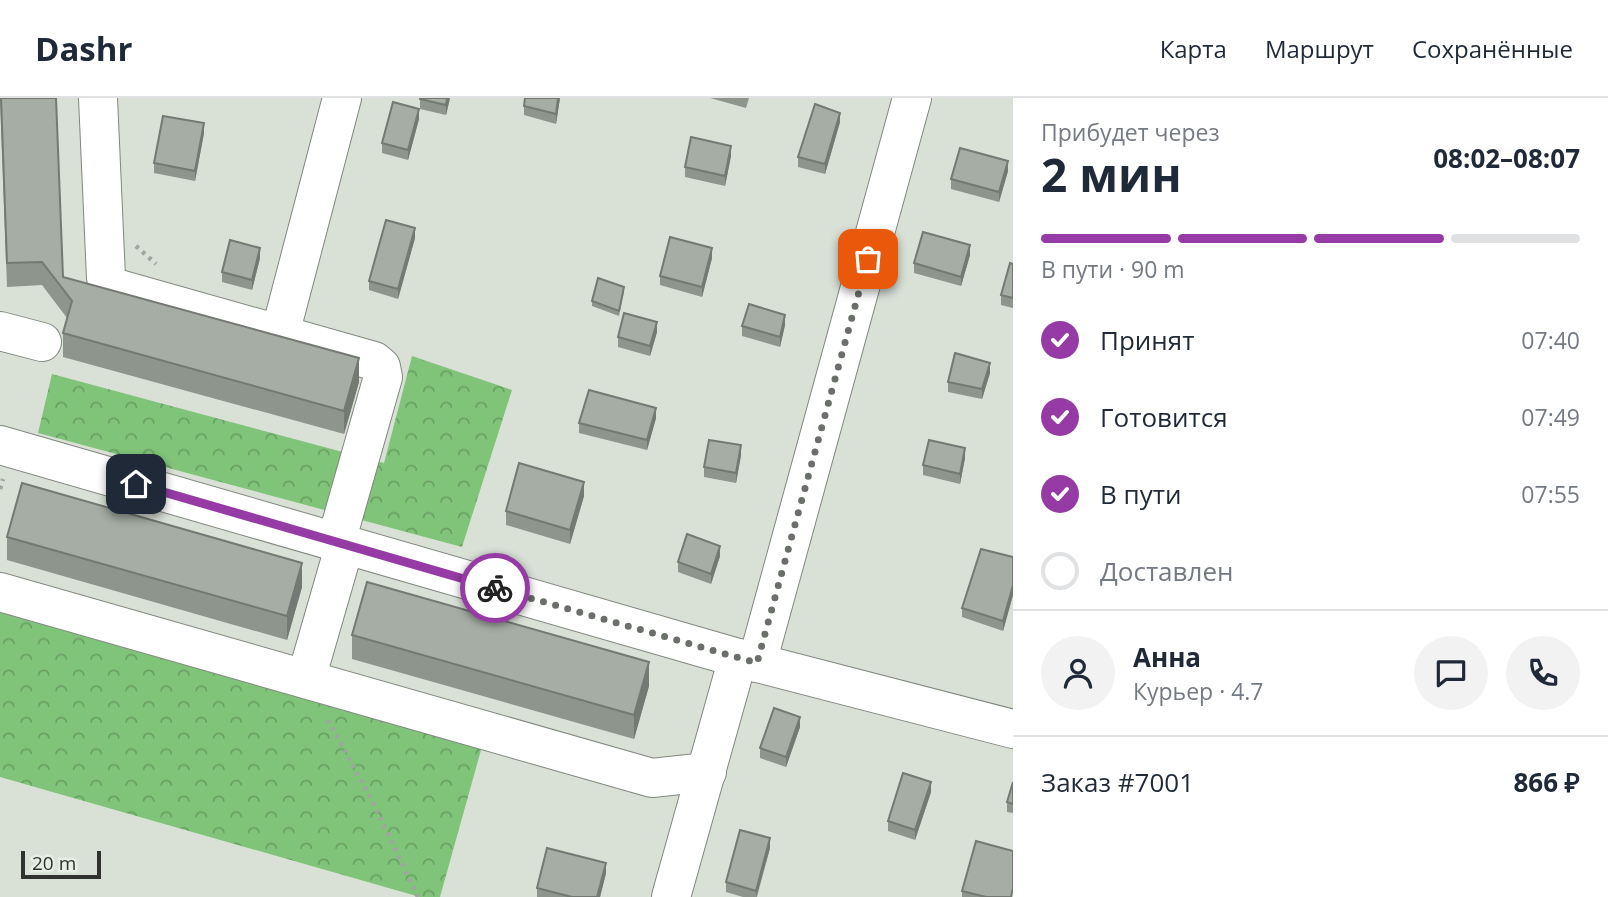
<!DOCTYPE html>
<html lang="ru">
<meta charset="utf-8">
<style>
body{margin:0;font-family:"Open Sans",sans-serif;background:#f2f2f3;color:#1f2937;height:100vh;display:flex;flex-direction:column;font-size:26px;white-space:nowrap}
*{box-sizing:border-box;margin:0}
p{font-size:23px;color:#747a83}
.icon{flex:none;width:38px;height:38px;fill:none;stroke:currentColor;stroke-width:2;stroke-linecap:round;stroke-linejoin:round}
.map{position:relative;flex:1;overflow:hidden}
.details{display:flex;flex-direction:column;background:#fff;width:595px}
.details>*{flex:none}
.scale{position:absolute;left:21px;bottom:18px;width:80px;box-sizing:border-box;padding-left:7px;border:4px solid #2f322e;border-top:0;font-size:19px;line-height:24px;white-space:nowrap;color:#2f322e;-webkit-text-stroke:5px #e6eee5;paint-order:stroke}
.pin{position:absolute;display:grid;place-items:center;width:60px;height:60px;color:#fff;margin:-30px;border-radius:14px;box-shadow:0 4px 10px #0006}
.courier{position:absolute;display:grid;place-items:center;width:70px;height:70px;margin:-35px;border:5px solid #963ba5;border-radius:50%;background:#fff;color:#222;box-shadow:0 2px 9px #0007}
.head em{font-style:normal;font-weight:700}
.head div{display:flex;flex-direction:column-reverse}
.head{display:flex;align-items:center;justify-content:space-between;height:119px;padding:0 28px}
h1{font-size:46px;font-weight:700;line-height:52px}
.bar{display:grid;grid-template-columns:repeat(4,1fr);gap:10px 7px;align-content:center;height:84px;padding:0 28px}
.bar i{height:9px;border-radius:5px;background:#e0e1e3}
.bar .active{background:#963ba5}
.bar p{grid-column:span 4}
.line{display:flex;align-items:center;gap:18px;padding:0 28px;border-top:2px solid #e0e1e3}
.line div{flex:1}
.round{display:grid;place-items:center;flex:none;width:74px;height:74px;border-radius:37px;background:#f2f2f3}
ol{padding:0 28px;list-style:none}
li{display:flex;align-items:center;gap:21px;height:77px}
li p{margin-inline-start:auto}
li .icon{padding:7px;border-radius:50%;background:#963ba5;color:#fff;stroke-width:4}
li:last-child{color:#747a83}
li i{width:38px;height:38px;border:4px solid #e0e1e3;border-radius:50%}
header{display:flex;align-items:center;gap:42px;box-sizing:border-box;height:98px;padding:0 35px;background:#fff;border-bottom:2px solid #e0e1e3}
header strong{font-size:33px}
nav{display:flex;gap:38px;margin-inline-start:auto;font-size:24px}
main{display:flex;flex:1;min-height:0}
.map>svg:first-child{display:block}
.forest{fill:url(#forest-crowns)}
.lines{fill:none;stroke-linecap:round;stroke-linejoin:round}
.minor-casing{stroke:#80887f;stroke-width:40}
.path{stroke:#9fa69e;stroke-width:4.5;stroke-dasharray:3.5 5;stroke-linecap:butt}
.minor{stroke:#fff;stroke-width:38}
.wall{fill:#8e958d}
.shaded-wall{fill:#747973}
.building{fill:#a5ada4;stroke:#747973;stroke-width:2}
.done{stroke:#6a6f69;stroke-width:7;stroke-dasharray:0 12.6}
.route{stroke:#963ba5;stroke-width:9}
</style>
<header>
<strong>Dashr</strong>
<nav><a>Карта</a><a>Маршрут</a><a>Сохранённые</a></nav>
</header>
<main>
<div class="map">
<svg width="1013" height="799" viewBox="0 0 1013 799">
<defs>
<pattern id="forest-crowns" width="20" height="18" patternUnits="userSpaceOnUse" patternTransform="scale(1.75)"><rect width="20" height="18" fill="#80c479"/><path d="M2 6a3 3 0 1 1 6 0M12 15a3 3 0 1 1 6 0" fill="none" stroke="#69a064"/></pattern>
</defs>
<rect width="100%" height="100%" fill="#d9e1d7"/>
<g class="forest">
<polygon points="412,258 512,292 462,449 38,335 52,276 384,365"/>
<polygon points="0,506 483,645 440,799 420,799 0,679"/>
</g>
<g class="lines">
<defs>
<g id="minor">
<polyline points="98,0 106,180 112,189 374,263 381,269 383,279 336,444"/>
<polyline points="0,233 42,244"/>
<polyline points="280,236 342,0"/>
<polyline points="0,347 738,560 1013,631"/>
<polyline points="0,494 652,680 707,674"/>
<polyline points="757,565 912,0"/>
<polyline points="306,581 345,446"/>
<polyline points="671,799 738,560"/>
</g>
</defs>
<use href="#minor" class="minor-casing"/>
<g class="path">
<polyline points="136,148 156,166"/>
<polyline points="0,391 3,381"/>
<polyline points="328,622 372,702 418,799"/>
</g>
<use href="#minor" class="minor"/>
</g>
<g class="wall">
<polygon points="0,0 63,179 359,284 344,336 63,259 63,235 67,220 42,187 7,189"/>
<polygon points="420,0 450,0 446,17 420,11"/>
<polygon points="560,0 556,26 524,17 524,8"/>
<polygon points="710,0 749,0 746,10"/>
<polygon points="419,21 408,62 382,55 382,45"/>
<polygon points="840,24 825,76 798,69 798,59"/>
<polygon points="204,35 195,83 154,75 154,65"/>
<polygon points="731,58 725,88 685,79 685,69"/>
<polygon points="1008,73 999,104 951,91 951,81"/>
<polygon points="415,140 398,201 369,192 369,183"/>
<polygon points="970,157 961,188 914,175 914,165"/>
<polygon points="260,160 252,192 222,184 222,174"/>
<polygon points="712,160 702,199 660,187 660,178"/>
<polygon points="1013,166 1013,210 1001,207 1001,197"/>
<polygon points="624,194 619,218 592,208 592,203"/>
<polygon points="785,227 780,249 742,238 742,228"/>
<polygon points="657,234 650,258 618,249 618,239"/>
<polygon points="990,275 982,301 948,294 948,284"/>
<polygon points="656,320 647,352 579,335 579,325"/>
<polygon points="741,357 736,385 704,379 704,369"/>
<polygon points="965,360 960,386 923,377 923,367"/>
<polygon points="584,398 570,446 506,427 506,413"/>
<polygon points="7,439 302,489 287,542 7,462"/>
<polygon points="720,458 711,486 678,474 678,464"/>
<polygon points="1013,459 1013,497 1003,533 962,519 962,510"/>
<polygon points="352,537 649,588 634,641 352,561"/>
<polygon points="800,629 786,669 760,660 760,650"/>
<polygon points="1013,684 1013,715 1007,714 1007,704"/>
<polygon points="931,694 915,742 888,733 888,723"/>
<polygon points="770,750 757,799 743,799 726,794 726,784"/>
<polygon points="606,775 600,799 537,799 537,790"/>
<polygon points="962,793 1013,799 962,799"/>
</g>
<g class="shaded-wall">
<polygon points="447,0 450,0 446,17 446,7"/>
<polygon points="558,0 560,0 556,26 556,16"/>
<polygon points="419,11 419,21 408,62 408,52"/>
<polygon points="840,15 840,24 825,76 825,66"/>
<polygon points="204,25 204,35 195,83 195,73"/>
<polygon points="731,48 731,58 725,88 725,78"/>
<polygon points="1008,63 1008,73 999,104 999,94"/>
<polygon points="415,130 415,140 398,201 398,191"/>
<polygon points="970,147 970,157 961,188 961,179"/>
<polygon points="260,150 260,160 252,192 252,182"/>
<polygon points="712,150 712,160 702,199 702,189"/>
<polygon points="785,217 785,227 780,249 780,239"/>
<polygon points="657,224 657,234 650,258 650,248"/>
<polygon points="359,260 359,284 344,336 344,313"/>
<polygon points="990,265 990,275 982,301 982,291"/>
<polygon points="656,310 656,320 647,352 647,342"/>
<polygon points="741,347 741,357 736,385 736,375"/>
<polygon points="965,350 965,360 960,386 960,376"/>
<polygon points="584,384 584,398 570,446 570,432"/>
<polygon points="720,448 720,458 711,486 711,476"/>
<polygon points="302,465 302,489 287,542 287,518"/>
<polygon points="1013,487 1013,497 1003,533 1003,523"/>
<polygon points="649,564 649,588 634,641 634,617"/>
<polygon points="800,619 800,629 786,669 786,659"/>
<polygon points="931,684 931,694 915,742 915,732"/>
<polygon points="770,740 770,750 756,799 756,793"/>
<polygon points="606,765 606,775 600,799 597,799"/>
</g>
<g class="building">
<polygon points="1,0 56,0 63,179 359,260 344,313 63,235 72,203 42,164 7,165"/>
<polygon points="420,0 447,0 446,7 420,1"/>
<polygon points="525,0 558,0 556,16 524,8"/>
<polygon points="393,4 419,11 408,52 382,45"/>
<polygon points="815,6 840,15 825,66 798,59"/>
<polygon points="163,18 204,25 195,73 154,65"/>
<polygon points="691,39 731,48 725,78 685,69"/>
<polygon points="960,50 1008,63 999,94 951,81"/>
<polygon points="386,122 415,130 398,191 369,183"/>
<polygon points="923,134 970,147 961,179 914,165"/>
<polygon points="670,139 712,150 702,189 660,178"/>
<polygon points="230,142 260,150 252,182 222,174"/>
<polygon points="1010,165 1013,166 1013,200 1001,197"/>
<polygon points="598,180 624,189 619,213 592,203"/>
<polygon points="749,206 785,217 780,239 742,228"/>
<polygon points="624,215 657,224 650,248 618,239"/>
<polygon points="955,255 990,265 982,291 948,284"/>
<polygon points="589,292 656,310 647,342 579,325"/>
<polygon points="709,342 741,347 736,375 704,369"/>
<polygon points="929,342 965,350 960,376 923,367"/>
<polygon points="519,365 584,384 570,432 506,413"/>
<polygon points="22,385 302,465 287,518 7,439"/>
<polygon points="687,436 720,448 711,476 678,464"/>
<polygon points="981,451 1013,459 1013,487 1003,523 962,510"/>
<polygon points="367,484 649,564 634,617 352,537"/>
<polygon points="774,610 800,619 786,659 760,650"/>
<polygon points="903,675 931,684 915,732 888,723"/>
<polygon points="1013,684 1013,706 1007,704"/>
<polygon points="740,732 770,740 756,793 726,784"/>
<polygon points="976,743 1013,753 1013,790 1011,799 986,799 962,793"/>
<polygon points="547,750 606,765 597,799 572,799 537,790"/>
</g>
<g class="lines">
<polyline class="done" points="495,490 757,565 868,161"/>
<polyline class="route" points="136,386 495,490"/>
</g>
</svg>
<div class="scale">20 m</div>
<div class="pin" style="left:868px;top:161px;background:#ea580c"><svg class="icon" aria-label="bag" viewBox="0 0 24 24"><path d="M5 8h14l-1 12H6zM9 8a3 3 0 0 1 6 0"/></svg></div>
<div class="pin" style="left:136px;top:386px;background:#1f2937"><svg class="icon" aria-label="home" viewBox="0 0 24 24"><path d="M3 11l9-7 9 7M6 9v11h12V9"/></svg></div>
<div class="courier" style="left:495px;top:490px"><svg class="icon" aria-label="bike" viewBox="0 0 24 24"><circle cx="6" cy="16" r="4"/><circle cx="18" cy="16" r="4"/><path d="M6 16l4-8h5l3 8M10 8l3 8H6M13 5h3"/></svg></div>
</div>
<section class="details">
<div class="head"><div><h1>2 мин</h1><p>Прибудет через</p></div><em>08:02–08:07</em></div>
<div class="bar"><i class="active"></i><i class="active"></i><i class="active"></i><i></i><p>В пути · 90 m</p></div>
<ol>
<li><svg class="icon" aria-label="check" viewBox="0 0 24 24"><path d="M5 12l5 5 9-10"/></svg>Принят<p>07:40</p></li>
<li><svg class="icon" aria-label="check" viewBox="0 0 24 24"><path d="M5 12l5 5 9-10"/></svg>Готовится<p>07:49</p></li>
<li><svg class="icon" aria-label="check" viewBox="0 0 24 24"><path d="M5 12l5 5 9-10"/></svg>В пути<p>07:55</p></li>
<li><i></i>Доставлен</li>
</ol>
<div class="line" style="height:126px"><a class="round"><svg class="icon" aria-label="person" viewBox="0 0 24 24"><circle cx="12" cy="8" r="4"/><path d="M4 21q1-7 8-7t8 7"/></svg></a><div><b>Анна</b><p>Курьер · 4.7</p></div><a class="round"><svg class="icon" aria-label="chat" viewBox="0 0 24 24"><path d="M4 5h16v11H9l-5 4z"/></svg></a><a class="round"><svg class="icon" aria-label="phone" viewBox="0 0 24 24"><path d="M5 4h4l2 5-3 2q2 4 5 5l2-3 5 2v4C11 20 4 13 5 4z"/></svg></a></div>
<div class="line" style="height:91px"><div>Заказ #7001</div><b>866 ₽</b></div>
</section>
</main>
